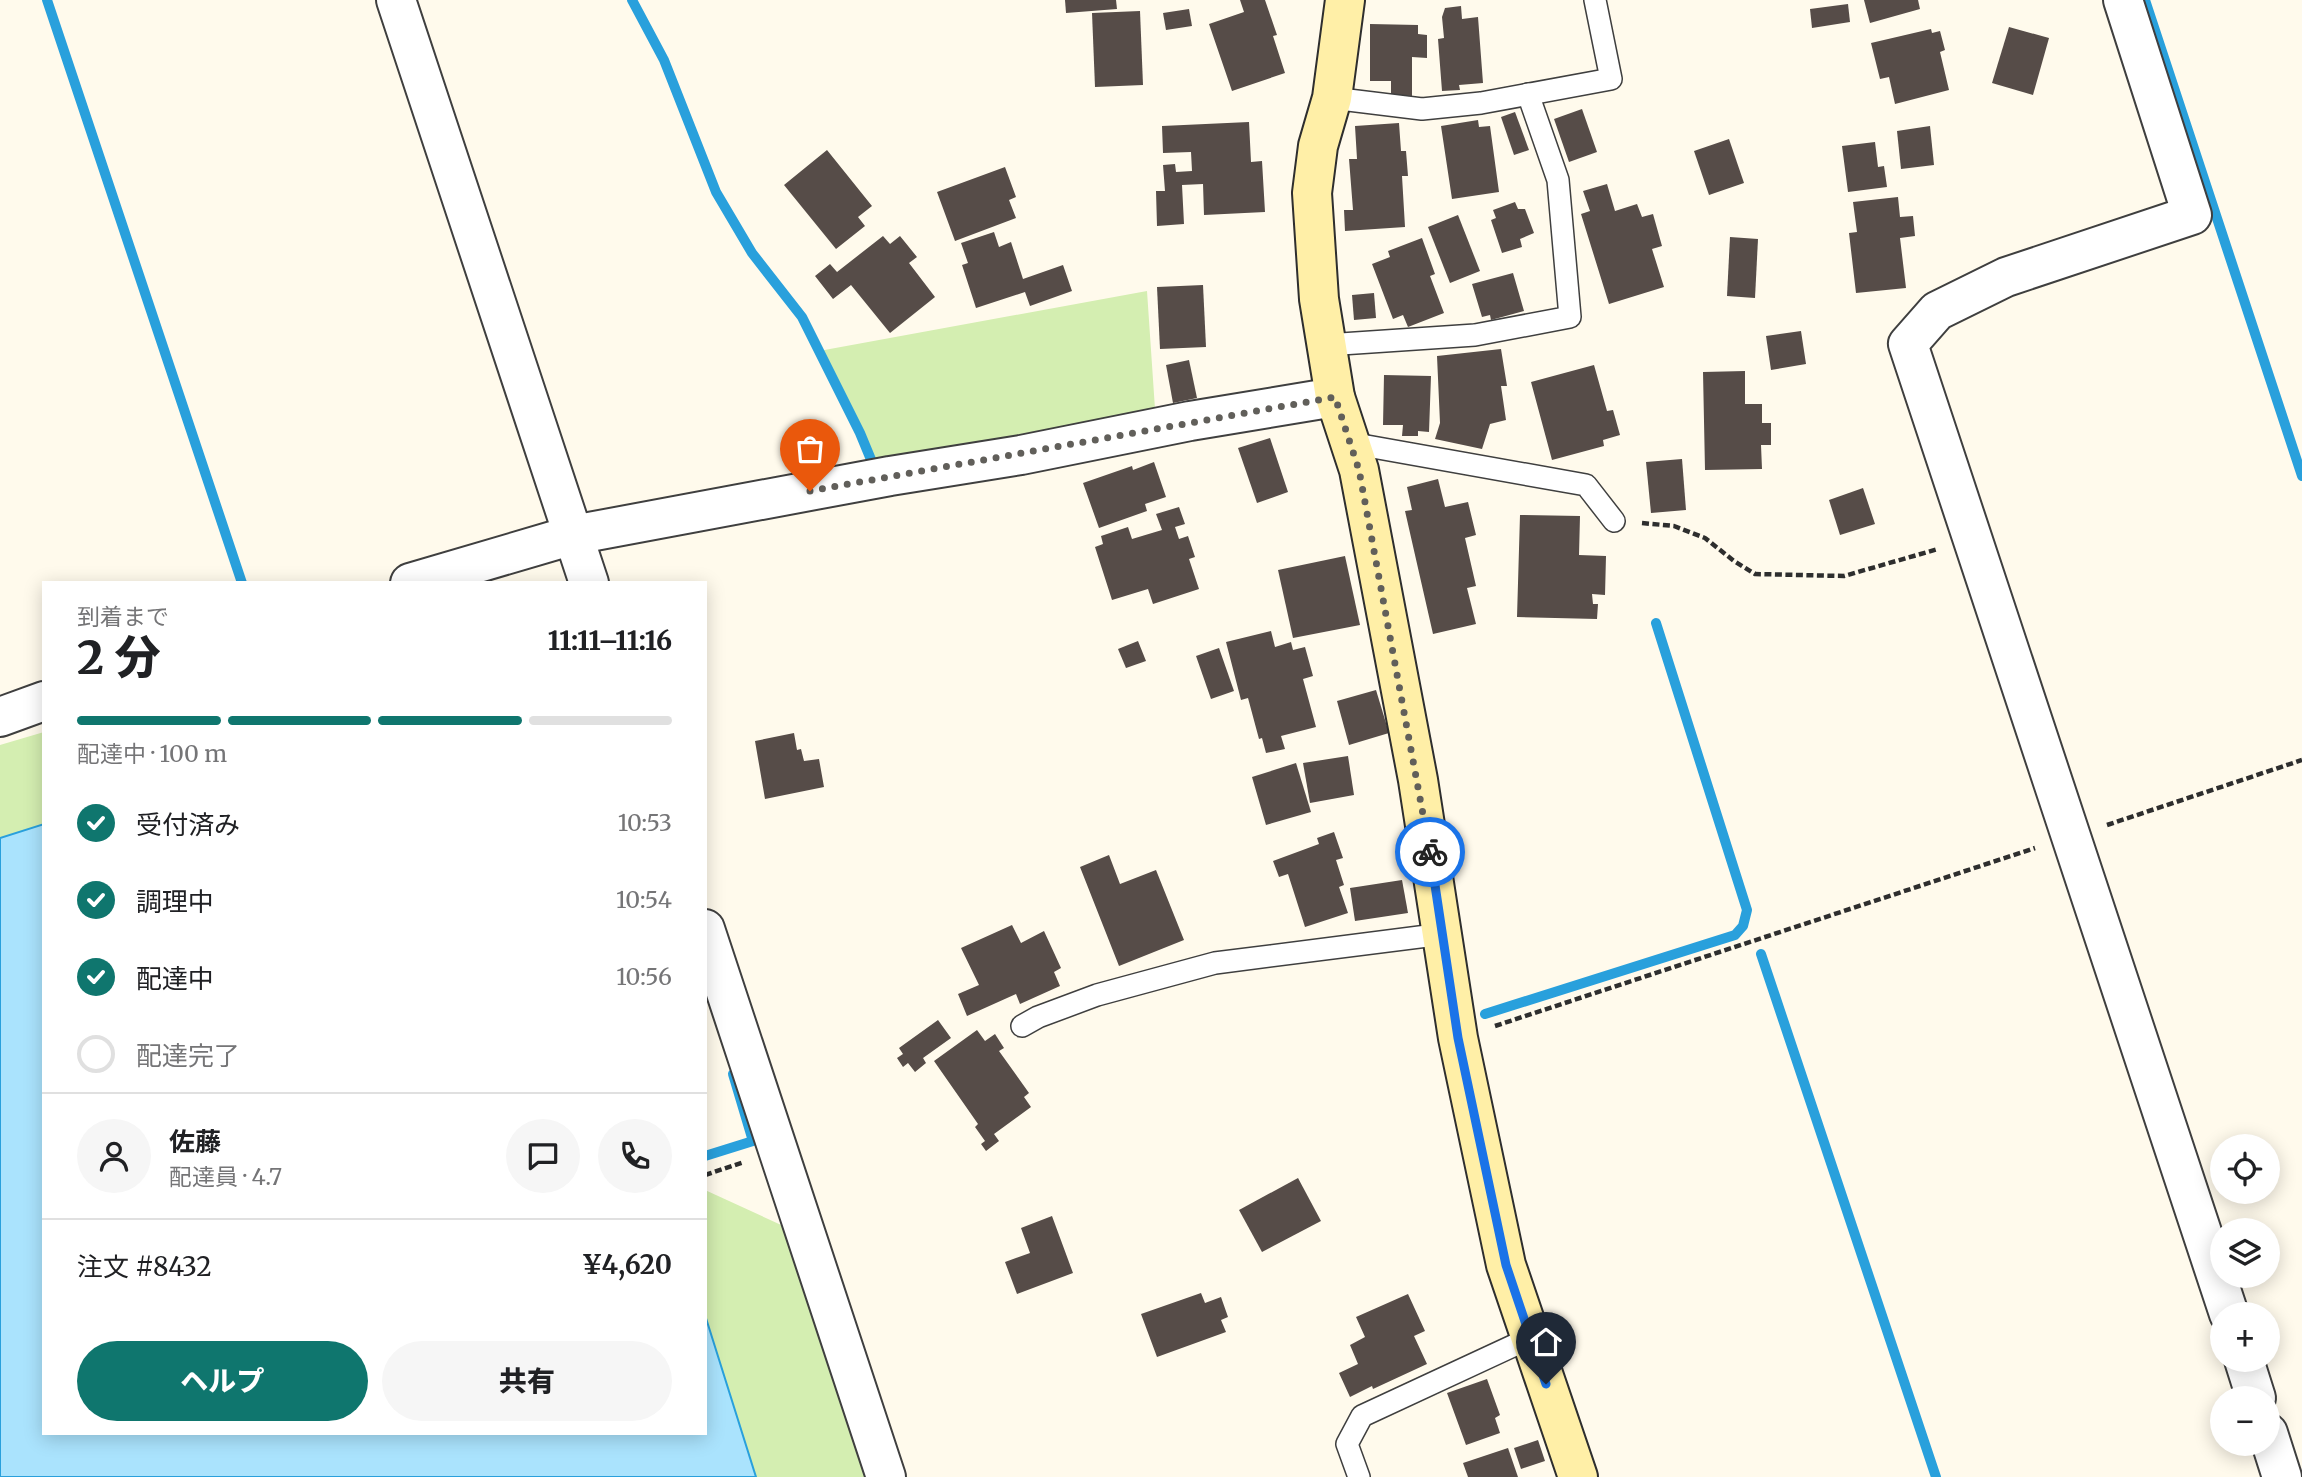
<!DOCTYPE html>
<html lang="ja">
<meta charset="utf-8">
<style>
body{margin:0;font-family:Merriweather,"Noto Sans JP",serif;background:#f6f6f6;color:#202124;height:100vh;display:flex;flex-direction:column;font-size:26px;white-space:nowrap}
*{box-sizing:border-box;margin:0}
p{font-size:23px;color:#757577}
.icon{flex:none;width:38px;height:38px;fill:none;stroke:currentColor;stroke-width:2;stroke-linecap:round;stroke-linejoin:round}
.map{position:relative;flex:1;overflow:hidden}
.drawer{position:absolute;left:42px;top:581px;width:665px;height:854px;display:flex;flex-direction:column;background:#fff;border-radius:0px;box-shadow:0 4px 18px #0003}
.drawer>*{flex:none}
.buttons{position:absolute;left:2210px;top:1134px;display:grid;gap:14px}
.buttons a{display:grid;place-items:center;width:70px;height:70px;border-radius:50%;background:#fff;box-shadow:0 4px 18px #0003;font-size:35px}
.pin{position:absolute;display:grid;place-items:center;width:60px;height:60px;color:#fff;margin:-72px -30px;border-radius:50% 50% 50% 0;rotate:-45deg;box-shadow:0 0 7px #0007}
.pin .icon{rotate:45deg}
.courier{position:absolute;display:grid;place-items:center;width:70px;height:70px;margin:-35px;border:5px solid #1a73e8;border-radius:50%;background:#fff;color:#222;box-shadow:0 2px 9px #0007}
.head em{font-style:normal;font-weight:800}
.head div{display:flex;flex-direction:column-reverse}
.head{display:flex;align-items:center;justify-content:space-between;height:119px;padding:0 35px}
h1{font-size:46px;font-weight:800;line-height:52px}
.bar{display:grid;grid-template-columns:repeat(4,1fr);gap:10px 7px;align-content:center;height:84px;padding:0 35px}
.bar i{height:9px;border-radius:5px;background:#e0e0e0}
.bar .selected{background:#0f766e}
.bar p{grid-column:span 4}
.line{display:flex;align-items:center;gap:18px;padding:0 35px;border-top:2px solid #e0e0e0}
.line div{flex:1}
.round{display:grid;place-items:center;flex:none;width:74px;height:74px;border-radius:37px;background:#f6f6f6}
ol{padding:0 35px;list-style:none}
li{display:flex;align-items:center;gap:21px;height:77px}
li p{margin-inline-start:auto}
li .icon{padding:7px;border-radius:50%;background:#0f766e;color:#fff;stroke-width:4}
li:last-child{color:#757577}
li i{width:38px;height:38px;border:4px solid #e0e0e0;border-radius:50%}
.button{display:flex;gap:14px;margin-top:auto;padding:14px 35px}
.button a{flex:1;height:80px;border-radius:42px;background:#0f766e;color:#fff;font-size:28px;font-weight:800;line-height:80px;text-align:center}
.button a+a{background:#f6f6f6;color:#202124}
.map>svg:first-child{display:block}
.green{fill:#d4eeb1}
.water{fill:#aae3fd;stroke:#29a0dc;stroke-width:2}
.lines{fill:none;stroke-linecap:round;stroke-linejoin:round}
.stream{stroke:#29a0dc;stroke-width:10}
.building{fill:#564c48}
.lane-casing{stroke:#3f3f3f;stroke-width:24}
.street-casing{stroke:#3f3f3f;stroke-width:42}
.secondary-casing{stroke:#2e2e2e;stroke-width:42}
.path{stroke:#2e2e2e;stroke-width:4.5;stroke-dasharray:7 3.5;stroke-linecap:butt}
.lane{stroke:#fff;stroke-width:21}
.street{stroke:#fff;stroke-width:38}
.secondary{stroke:#ffefa7;stroke-width:38}
.done{stroke:#615f5a;stroke-width:7;stroke-dasharray:0 12.6}
.route{stroke:#1a73e8;stroke-width:9}
</style>
<div class="map">
<svg width="2302" height="1477" viewBox="0 0 2302 1477">
<rect width="100%" height="100%" fill="#fffaec"/>
<g class="green">
<polygon points="1147,291 1155,409 872,462 860,433 819,351"/>
<polygon points="44,732 44,1433 705,1433 705,1190 790,1229 872,1477 0,1477 0,745"/>
</g>
<polygon class="water" points="44,824 44,1433 705,1433 705,1315 756,1477 0,1477 0,838"/>
<g class="lines">
<g class="stream">
<polyline points="47,0 242,583"/>
<polyline points="632,0 664,60 716,192 752,253 802,317 860,433 872,462"/>
<polyline points="2145,0 2302,476"/>
<polyline points="1761,954 1936,1477"/>
<polyline points="1485,1014 1735,935 1743,926 1747,910 1656,623"/>
<polyline points="705,1156 753,1141 733,1074"/>
</g>
</g>
<g class="building">
<polygon points="1065,0 1116,0 1117,9 1066,13"/>
<polygon points="1240,0 1265,0 1277,35 1273,36 1285,73 1232,91 1209,24 1244,12"/>
<polygon points="1864,0 1918,0 1920,9 1870,23"/>
<polygon points="1848,4 1850,22 1812,28 1810,9"/>
<polygon points="1461,6 1462,19 1478,17 1483,83 1459,85 1460,90 1442,91 1438,39 1444,38 1442,17 1445,8"/>
<polygon points="1189,9 1192,26 1166,30 1163,13"/>
<polygon points="1140,11 1143,85 1095,87 1092,13"/>
<polygon points="1370,24 1418,25 1418,34 1427,35 1427,58 1412,57 1412,96 1391,95 1391,81 1370,81"/>
<polygon points="2009,27 2049,38 2033,95 1992,83"/>
<polygon points="1931,29 1932,33 1940,31 1945,50 1940,52 1949,90 1895,104 1889,77 1880,79 1871,43"/>
<polygon points="1582,109 1597,152 1569,162 1554,119"/>
<polygon points="1515,112 1529,150 1514,155 1501,117"/>
<polygon points="1478,120 1479,127 1490,126 1499,192 1452,199 1441,126"/>
<polygon points="1249,122 1251,162 1262,161 1265,212 1204,215 1203,184 1182,185 1184,224 1157,226 1156,191 1165,191 1163,165 1175,164 1176,172 1192,171 1191,152 1163,153 1162,126"/>
<polygon points="1399,123 1401,151 1406,151 1408,176 1402,176 1405,227 1345,231 1344,210 1353,210 1349,159 1357,159 1355,126"/>
<polygon points="1930,126 1934,165 1901,169 1897,131"/>
<polygon points="1729,139 1744,183 1709,195 1694,151"/>
<polygon points="1875,142 1878,167 1884,166 1887,187 1848,192 1842,146"/>
<polygon points="827,150 872,206 858,217 865,226 836,249 784,185"/>
<polygon points="1005,167 1016,197 1009,200 1016,218 955,241 937,192"/>
<polygon points="1607,184 1615,211 1637,204 1642,217 1653,214 1662,246 1652,249 1664,287 1609,304 1581,214 1590,211 1583,191"/>
<polygon points="1898,197 1900,217 1913,216 1915,236 1900,238 1906,288 1856,293 1849,233 1857,232 1853,202"/>
<polygon points="1515,202 1518,209 1525,209 1534,233 1520,239 1522,247 1502,253 1491,220 1496,218 1493,210"/>
<polygon points="1458,215 1480,271 1450,283 1428,227"/>
<polygon points="994,232 999,247 1011,242 1023,279 1063,265 1072,291 1030,306 1025,292 976,308 962,265 968,263 961,243"/>
<polygon points="883,236 890,244 900,236 917,257 909,263 935,297 890,333 851,285 833,299 815,276 830,264 837,272"/>
<polygon points="1730,237 1758,239 1755,298 1727,296"/>
<polygon points="1422,238 1435,274 1430,276 1444,313 1408,327 1403,315 1393,319 1372,264 1390,257 1388,251"/>
<polygon points="1513,273 1524,311 1491,320 1490,315 1482,317 1472,284"/>
<polygon points="1203,285 1206,347 1160,349 1157,287"/>
<polygon points="1374,293 1376,318 1354,320 1352,295"/>
<polygon points="1801,331 1806,364 1771,370 1766,336"/>
<polygon points="1501,349 1507,386 1501,386 1506,420 1490,424 1482,449 1435,439 1440,423 1437,356"/>
<polygon points="1189,360 1197,398 1173,403 1166,365"/>
<polygon points="1594,365 1607,411 1613,410 1620,435 1603,440 1604,446 1552,460 1531,382"/>
<polygon points="1745,371 1745,404 1762,404 1762,423 1771,423 1771,445 1761,445 1762,469 1705,470 1703,372"/>
<polygon points="1384,375 1431,376 1429,432 1418,431 1418,436 1402,436 1403,425 1383,425"/>
<polygon points="1270,438 1288,492 1257,503 1238,448"/>
<polygon points="1682,459 1686,510 1651,513 1646,462"/>
<polygon points="1154,462 1166,497 1145,504 1147,511 1099,528 1083,483 1132,466 1133,470"/>
<polygon points="1438,479 1445,507 1468,502 1476,535 1465,538 1476,586 1467,588 1476,624 1433,634 1405,511 1412,510 1407,487"/>
<polygon points="1863,488 1875,524 1840,535 1829,500"/>
<polygon points="1179,507 1185,524 1175,527 1179,539 1188,536 1195,557 1189,559 1199,589 1153,604 1148,589 1112,600 1095,547 1103,544 1101,536 1128,527 1132,539 1162,530 1156,514"/>
<polygon points="1520,515 1580,516 1579,555 1606,556 1605,595 1592,594 1593,604 1598,604 1597,619 1517,617"/>
<polygon points="1345,556 1360,625 1293,638 1278,570"/>
<polygon points="1271,631 1275,647 1291,642 1293,650 1305,647 1313,676 1303,679 1316,727 1281,736 1285,749 1266,753 1262,738 1259,739 1248,698 1241,700 1226,642"/>
<polygon points="1138,641 1146,661 1126,668 1118,649"/>
<polygon points="1219,648 1234,691 1211,699 1196,656"/>
<polygon points="1376,690 1389,733 1349,745 1337,701"/>
<polygon points="794,733 797,750 801,749 804,761 819,759 824,787 765,799 755,741"/>
<polygon points="1348,756 1354,795 1310,803 1303,763"/>
<polygon points="1296,763 1311,812 1266,825 1252,777"/>
<polygon points="1334,832 1343,858 1336,860 1344,885 1339,887 1348,913 1305,927 1288,874 1279,877 1273,861 1319,844 1317,838"/>
<polygon points="1109,855 1120,884 1156,870 1184,940 1119,966 1080,867"/>
<polygon points="1402,880 1408,913 1355,921 1350,888"/>
<polygon points="1012,925 1021,943 1044,931 1061,968 1054,972 1060,986 1020,1004 1016,994 967,1016 958,994 979,985 961,948"/>
<polygon points="938,1020 951,1038 923,1058 926,1063 915,1072 908,1063 903,1067 897,1058 903,1054 899,1048"/>
<polygon points="977,1030 985,1041 995,1034 1004,1048 999,1051 1029,1093 1024,1097 1031,1107 994,1134 999,1141 986,1151 981,1144 985,1141 975,1127 978,1124 934,1061"/>
<polygon points="1298,1178 1321,1221 1262,1252 1239,1210"/>
<polygon points="1052,1216 1073,1273 1017,1294 1005,1262 1030,1253 1021,1228"/>
<polygon points="1201,1293 1205,1303 1221,1297 1228,1317 1221,1320 1226,1332 1157,1357 1141,1314"/>
<polygon points="1408,1294 1425,1331 1414,1336 1427,1364 1373,1389 1372,1386 1350,1397 1339,1373 1358,1364 1350,1345 1365,1337 1356,1317"/>
<polygon points="1487,1379 1500,1415 1495,1418 1500,1433 1466,1445 1447,1393"/>
<polygon points="1538,1440 1545,1461 1521,1469 1514,1448"/>
<polygon points="1508,1448 1518,1477 1468,1477 1463,1463"/>
</g>
<g class="lines">
<defs>
<g id="lane">
<polyline points="1332,98 1422,109 1481,103 1611,79 1595,0"/>
<polyline points="1326,345 1475,335 1570,317 1558,180 1528,94"/>
<polyline points="1350,443 1586,485 1614,521"/>
<polyline points="1022,1026 1038,1017 1097,995 1215,963 1443,934"/>
<polyline points="1359,1477 1347,1444 1362,1416 1530,1338"/>
</g>
<g id="street">
<polyline points="396,0 589,583"/>
<polyline points="2123,0 2192,215 2006,277 1937,311 1908,344 2229,1314"/>
<polyline points="410,583 573,535 890,476 1021,455 1190,421 1335,397"/>
<polyline points="0,717 44,701"/>
<polyline points="705,929 886,1477"/>
<polyline points="2244,1360 2256,1398"/>
<polyline points="2268,1433 2282,1477"/>
</g>
<polyline id="secondary" points="1345,0 1332,98 1318,146 1312,193 1319,299 1335,397 1359,470 1418,780 1458,1038 1506,1265 1578,1477"/>
</defs>
<use href="#lane" class="lane-casing"/>
<use href="#street" class="street-casing"/>
<use href="#secondary" class="secondary-casing"/>
<g class="path">
<polyline points="1642,523 1674,526 1705,538 1734,561 1755,574 1844,576 1938,549"/>
<polyline points="2107,825 2302,760"/>
<polyline points="1495,1026 2035,848"/>
<polyline points="705,1175 744,1162"/>
</g>
<use href="#lane" class="lane"/>
<use href="#street" class="street"/>
<use href="#secondary" class="secondary"/>
</g>
<g class="lines">
<polyline class="done" points="810,491 1335,397 1359,470 1430,852"/>
<polyline class="route" points="1430,852 1458,1038 1506,1265 1546,1384"/>
</g>
</svg>
<div class="buttons">
<a><svg class="icon" aria-label="locate" viewBox="0 0 24 24"><circle cx="12" cy="12" r="6"/><path d="M12 2v4M12 18v4M2 12h4M18 12h4"/></svg></a>
<a><svg class="icon" aria-label="layers" viewBox="0 0 24 24"><path d="M12 4l9 5-9 5-9-5zM3 14l9 5 9-5"/></svg></a>
<a>+</a>
<a>−</a>
</div>
<div class="pin" style="left:810px;top:491px;background:#ea580c"><svg class="icon" aria-label="bag" viewBox="0 0 24 24"><path d="M5 8h14l-1 12H6zM9 8a3 3 0 0 1 6 0"/></svg></div>
<div class="pin" style="left:1546px;top:1384px;background:#1f2937"><svg class="icon" aria-label="home" viewBox="0 0 24 24"><path d="M3 11l9-7 9 7M6 9v11h12V9"/></svg></div>
<div class="courier" style="left:1430px;top:852px"><svg class="icon" aria-label="bike" viewBox="0 0 24 24"><circle cx="6" cy="16" r="4"/><circle cx="18" cy="16" r="4"/><path d="M6 16l4-8h5l3 8M10 8l3 8H6M13 5h3"/></svg></div>
<section class="drawer">
<div class="head"><div><h1>2 分</h1><p>到着まで</p></div><em>11:11–11:16</em></div>
<div class="bar"><i class="selected"></i><i class="selected"></i><i class="selected"></i><i></i><p>配達中 · 100 m</p></div>
<ol>
<li><svg class="icon" aria-label="check" viewBox="0 0 24 24"><path d="M5 12l5 5 9-10"/></svg>受付済み<p>10:53</p></li>
<li><svg class="icon" aria-label="check" viewBox="0 0 24 24"><path d="M5 12l5 5 9-10"/></svg>調理中<p>10:54</p></li>
<li><svg class="icon" aria-label="check" viewBox="0 0 24 24"><path d="M5 12l5 5 9-10"/></svg>配達中<p>10:56</p></li>
<li><i></i>配達完了</li>
</ol>
<div class="line" style="height:126px"><a class="round"><svg class="icon" aria-label="person" viewBox="0 0 24 24"><circle cx="12" cy="8" r="4"/><path d="M4 21q1-7 8-7t8 7"/></svg></a><div><b>佐藤</b><p>配達員 · 4.7</p></div><a class="round"><svg class="icon" aria-label="chat" viewBox="0 0 24 24"><path d="M4 5h16v11H9l-5 4z"/></svg></a><a class="round"><svg class="icon" aria-label="phone" viewBox="0 0 24 24"><path d="M5 4h4l2 5-3 2q2 4 5 5l2-3 5 2v4C11 20 4 13 5 4z"/></svg></a></div>
<div class="line" style="height:91px"><div>注文 #8432</div><b>¥4,620</b></div>
<div class="button"><a>ヘルプ</a><a>共有</a></div>
</section>
</div>
